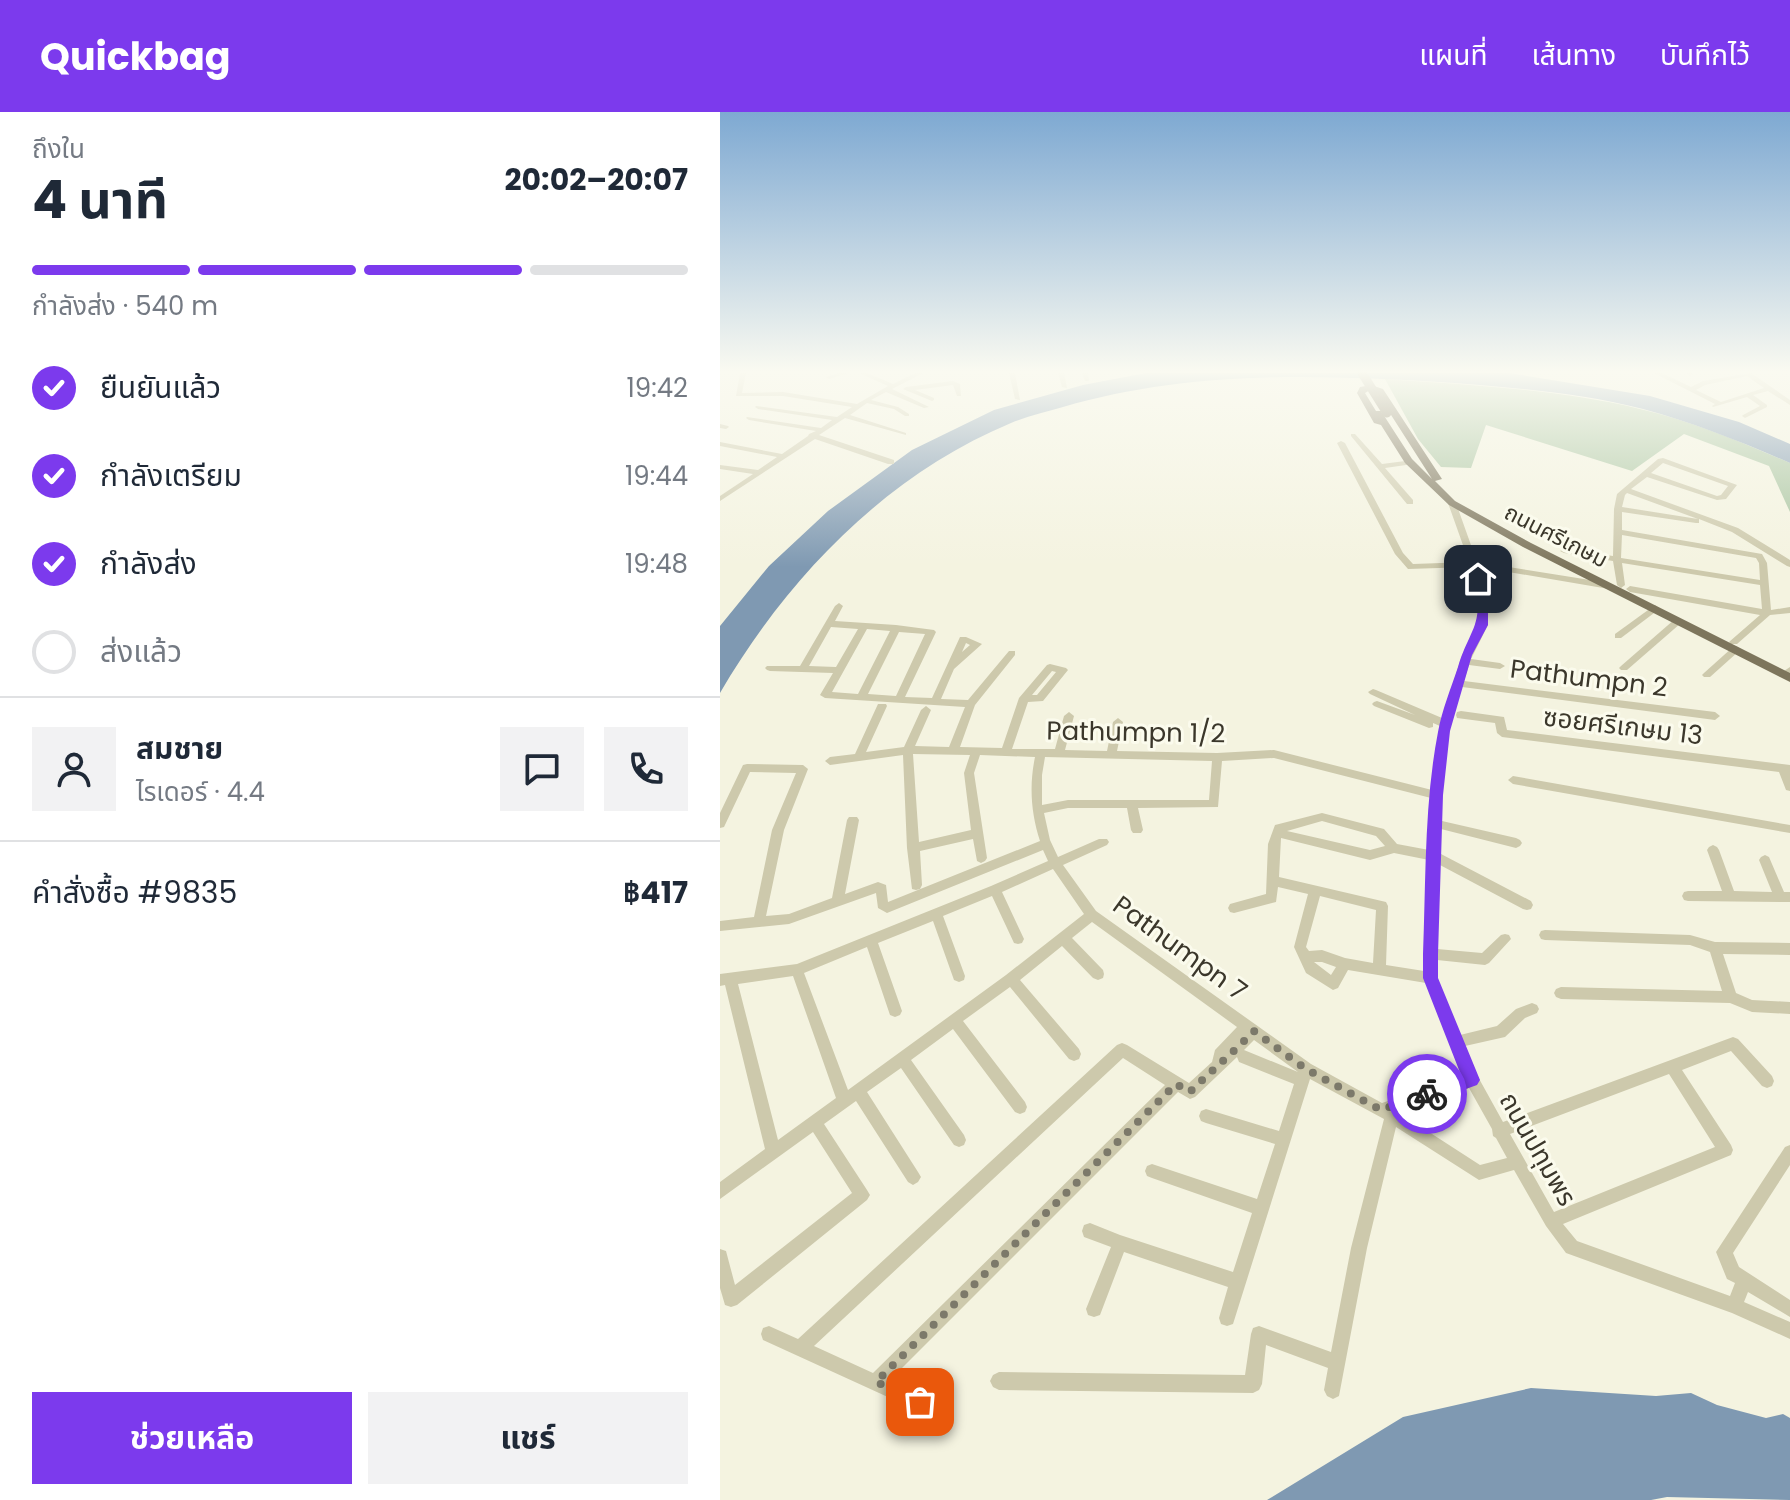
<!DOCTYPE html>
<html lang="th">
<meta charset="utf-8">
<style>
body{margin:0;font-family:Poppins,"Noto Sans Thai",sans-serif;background:#f2f2f3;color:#1f2937;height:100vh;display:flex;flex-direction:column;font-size:30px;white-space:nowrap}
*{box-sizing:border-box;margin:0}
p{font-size:26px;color:#747a83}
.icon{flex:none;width:44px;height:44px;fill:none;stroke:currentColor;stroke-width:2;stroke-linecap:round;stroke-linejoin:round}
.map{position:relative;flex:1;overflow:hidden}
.side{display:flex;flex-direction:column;background:#fff;width:720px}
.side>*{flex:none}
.pin{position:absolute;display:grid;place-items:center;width:68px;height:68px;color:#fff;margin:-34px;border-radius:16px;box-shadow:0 4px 12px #0006}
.courier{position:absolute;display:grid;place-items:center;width:80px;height:80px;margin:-40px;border:6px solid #7c3aed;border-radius:50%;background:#fff;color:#222;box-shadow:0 2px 10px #0007}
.head em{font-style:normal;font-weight:700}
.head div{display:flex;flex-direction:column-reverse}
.head{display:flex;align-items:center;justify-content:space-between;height:136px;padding:0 32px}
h1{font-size:52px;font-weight:700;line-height:60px}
.bar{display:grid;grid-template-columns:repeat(4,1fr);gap:12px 8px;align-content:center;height:96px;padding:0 32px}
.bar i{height:10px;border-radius:6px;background:#e0e1e3}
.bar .current{background:#7c3aed}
.bar p{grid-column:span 4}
.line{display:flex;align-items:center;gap:20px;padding:0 32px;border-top:2px solid #e0e1e3}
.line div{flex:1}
.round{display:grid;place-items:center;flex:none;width:84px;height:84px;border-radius:0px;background:#f2f2f3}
ol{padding:0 32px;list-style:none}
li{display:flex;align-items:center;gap:24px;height:88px}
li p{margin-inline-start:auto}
li .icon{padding:8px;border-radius:50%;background:#7c3aed;color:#fff;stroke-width:4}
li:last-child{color:#747a83}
li i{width:44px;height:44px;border:4px solid #e0e1e3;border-radius:50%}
.button{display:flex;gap:16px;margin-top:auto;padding:16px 32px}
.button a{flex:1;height:92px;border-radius:0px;background:#7c3aed;color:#fff;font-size:32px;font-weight:700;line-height:92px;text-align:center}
.button a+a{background:#f2f2f3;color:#1f2937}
header{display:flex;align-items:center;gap:48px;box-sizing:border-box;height:112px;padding:0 40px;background:#7c3aed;color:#fff}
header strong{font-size:38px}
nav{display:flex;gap:44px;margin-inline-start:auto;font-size:28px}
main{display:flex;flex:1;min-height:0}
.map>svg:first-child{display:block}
.green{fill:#a8c4a0}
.water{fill:#7f99b2}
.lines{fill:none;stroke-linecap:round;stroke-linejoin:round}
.minor{fill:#cdc9ac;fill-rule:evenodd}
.major{fill:#7d755c;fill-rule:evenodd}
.major-bridge{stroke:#7d755c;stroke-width:9}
.route{fill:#7c3aed}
.done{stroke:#7c796a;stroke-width:8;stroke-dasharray:0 14.4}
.labels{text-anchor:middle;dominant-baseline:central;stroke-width:6;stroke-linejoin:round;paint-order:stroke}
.far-street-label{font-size:22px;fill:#3b372b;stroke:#fbfbed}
.street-label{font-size:26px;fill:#3b372b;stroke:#fbfbed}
</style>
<header>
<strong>Quickbag</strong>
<nav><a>แผนที่</a><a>เส้นทาง</a><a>บันทึกไว้</a></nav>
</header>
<main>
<section class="side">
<div class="head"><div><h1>4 นาที</h1><p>ถึงใน</p></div><em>20:02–20:07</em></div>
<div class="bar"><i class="current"></i><i class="current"></i><i class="current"></i><i></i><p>กำลังส่ง · 540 m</p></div>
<ol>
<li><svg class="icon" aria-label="check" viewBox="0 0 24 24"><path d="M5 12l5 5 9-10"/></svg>ยืนยันแล้ว<p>19:42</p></li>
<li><svg class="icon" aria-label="check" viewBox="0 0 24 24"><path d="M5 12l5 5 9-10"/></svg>กำลังเตรียม<p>19:44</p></li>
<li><svg class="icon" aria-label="check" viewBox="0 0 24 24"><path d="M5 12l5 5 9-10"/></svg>กำลังส่ง<p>19:48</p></li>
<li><i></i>ส่งแล้ว</li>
</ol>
<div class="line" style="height:144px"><a class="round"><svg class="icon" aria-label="person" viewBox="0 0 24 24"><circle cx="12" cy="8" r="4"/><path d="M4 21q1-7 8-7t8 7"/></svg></a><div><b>สมชาย</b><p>ไรเดอร์ · 4.4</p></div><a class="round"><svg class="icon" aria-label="chat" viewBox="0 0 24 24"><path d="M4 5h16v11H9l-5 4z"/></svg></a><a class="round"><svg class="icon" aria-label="phone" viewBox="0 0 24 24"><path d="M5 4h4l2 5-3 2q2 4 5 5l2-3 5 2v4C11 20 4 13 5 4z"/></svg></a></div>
<div class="line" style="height:104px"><div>คำสั่งซื้อ #9835</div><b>฿417</b></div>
<div class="button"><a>ช่วยเหลือ</a><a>แชร์</a></div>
</section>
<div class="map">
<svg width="1070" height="1388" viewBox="0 0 1070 1388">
<rect width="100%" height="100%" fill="#f4f3e0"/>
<path class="green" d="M665,267C750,273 837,277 920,297C972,309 1021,330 1070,351V400L1049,354L964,322L912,359L766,313L751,356L721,355L698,327Z"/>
<g class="water">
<path d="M426,261H789L930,284L1019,310L1070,332V351C1022,330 974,311 923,297C857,280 787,275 720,270C592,262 466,259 343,295C326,300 307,304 291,311C166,363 67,466 0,581V514L49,454L108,399L192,338L274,298L363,273Z"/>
<polygon points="811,1276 936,1284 971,1281 997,1293 1046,1306 1063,1302 1070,1306 1070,1388 947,1385 931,1388 547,1388 683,1305"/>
</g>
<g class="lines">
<g class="minor">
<polygon points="20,261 26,261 22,281 63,280 137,292 168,274 139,261 147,261 173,272 195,261 203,261 172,277 209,295 204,296 166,280 151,288 178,295 189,302 189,304 185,304 174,297 147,291 130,303 186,321 186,323 125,306 99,323 174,348 174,352 168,352 95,327 0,389 0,384 33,362 0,357 0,353 38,358 57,345 0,334 0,330 62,342 88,324 89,322 96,319 29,308 26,306 27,305 101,316 112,308 38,297 35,295 36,294 117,305 132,295 63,284 16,284"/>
<polygon points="118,261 129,261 109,267 106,265"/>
<polygon points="289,261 295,261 300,288 295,287"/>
<polygon points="338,261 344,261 347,276 342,275"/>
<polygon points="362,261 368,261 369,269 365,269"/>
<path d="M934,261H942L971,275L983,269L1031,261L1070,288V293L1048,279L1033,283L1047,293V295L1025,306L1022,304L1023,303L1040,294L1027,285L993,295L992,294L995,292ZM1027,264L1044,276L1001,290L976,278L985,273Z"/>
<polygon points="966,261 972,261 973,262 970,264"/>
<polygon points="233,269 240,272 241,284 237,284 233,273 195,278 214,286 214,288 212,289 183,277 186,275"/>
<polygon points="0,312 8,314 9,315 6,317 0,316"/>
<polygon points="631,322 635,322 662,352 693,348 693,352 665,356 693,388 693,392 687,392 631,324"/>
<path d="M621,329L625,331L683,441L693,452L749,450L728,391L732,389L736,391L757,450L889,471L893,474L889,477L759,455L768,498V513L751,547L780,551L785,554L780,557L749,553L744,569L995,600L1000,604L995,608L742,575L730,612L722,683V709L796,726L800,728L802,731L800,734L796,736L721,717V742L811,789L813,793L811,797L807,798L803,797L720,753L717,837L762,841L781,823L785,822L789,823L791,827L769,851L765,853L717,848L716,866L740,923L777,914L796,897L812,891L817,893L819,897L817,901L805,906L785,925L745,934L757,963L783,1010L1013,925L1018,927L1052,964L1054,969L1052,974L1047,976L1042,974L1011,939L962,958L1011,1033L1013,1038L1011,1043L843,1112L857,1129L1010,1184L1015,1171L1007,1167L996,1140L1065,1035L1070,1033V1053L1013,1141L1019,1155L1070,1188V1205L1028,1180L1024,1190L1070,1210V1227L1012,1201L846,1141L826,1114L794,1058L759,1068L676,1015L647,1136L619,1284L613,1287L607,1284L604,1278L608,1256L546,1233L542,1272L539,1278L533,1281L279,1278L273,1275L270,1269L273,1263L279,1260L525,1263L531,1222L533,1216L539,1214L611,1240L631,1136L664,1007L590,967L513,1212L507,1214L501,1212L499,1206L508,1175L404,1140L380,1203L374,1205L368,1203L366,1197L391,1135L364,1125L362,1119L364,1113L370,1111L400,1123L513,1160L532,1101L432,1066L427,1064L425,1059L427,1054L432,1052L537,1087L555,1032L486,1011L481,1009L479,1004L481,999L486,997L559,1019L574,972L519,950L517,945L475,985L470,987L458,980L170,1268L228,1295L231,1301L228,1307L222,1310L216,1307L43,1228L41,1222L43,1216L49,1214L78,1227L397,933L402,931L407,933L469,971L492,950L495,938L517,915L372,810L352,826L383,858L384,862L383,866L378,868L373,866L342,834L300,868L359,937L361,942L359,947L354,949L349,947L290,875L243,909L305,990L307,995L305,1000L300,1002L295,1000L233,917L191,948L244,1023L246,1028L244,1033L239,1035L234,1033L181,956L147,980L198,1060L201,1065L198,1070L193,1073L188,1070L136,989L104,1012L147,1078L150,1083L147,1088L17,1193L11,1195L5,1193L0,1176V1137L6,1139L15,1173L132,1081L93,1020L0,1087V1070L45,1037L5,873L0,874V862L77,852L271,774L328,749L323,738L167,801L158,796L156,781L69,812L0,819V809L34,805L52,718L76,661L30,660L4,715L0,716V701L23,653L27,652L83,653L88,657L64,718L46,804L69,802L112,786L127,708L129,705H137L139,708L125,782L158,770L166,773L168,790L320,729C311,701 309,674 315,645L260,643L254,661L267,746L265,749L261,751L257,749L253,727L200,739L202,773L200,777L196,778L192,777L187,736L183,643L110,653L105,649L110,645L135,642L158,592H166L167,594L146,640L184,635L201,598L206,594L211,598L195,634L229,635L245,595L105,586L100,583L113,561L50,559L47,558L45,556L47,554H80L115,494L119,491L123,494L115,509L176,513L214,518L216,520L185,585L212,586L240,525H246L262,532L234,557L221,587L248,588L289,539H295V543L255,593L240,635L282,636L299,586L327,553L330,552L346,556L348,558L323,589L308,590L292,637H335L344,604L349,600L354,604L345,638L387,639L393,610L398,606L403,610L397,639L497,641L554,638L712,678L720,614L713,611V615L709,616L654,594L652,592L654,590L657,589L695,603L650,582L648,580L653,577L656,578L722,606L742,543L758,513L760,498L750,455L688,457L675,442L617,331ZM111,515L138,517L116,555L89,554ZM147,517L170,519L138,582L112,580ZM179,520L205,522L176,584L148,582ZM246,531L250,533L242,540ZM332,559L336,560L317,583H312ZM193,642L250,643L244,661L251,718L199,730ZM325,645L492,649L489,688H348L322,693V663ZM554,646L711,686L709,738L677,732L664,717L602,701L559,712L555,713L548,732L546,782L510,792L508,796L510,800L514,801L556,790L558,775L588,782L574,835L586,861L613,878L618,876L628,858L706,871L743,964L662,991L591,952L376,799L343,753L387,733L389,730L387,727H379L338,745L330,728L324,701L348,696H407L411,718L413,721H421L423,718L418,696L498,695L502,649ZM602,709L656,724L665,734L650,738L567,719ZM561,726L650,748L674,741L709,748L704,859L666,853L668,794L666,790L559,765ZM333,757L364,802L286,863L128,978L84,861L147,835L170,903L175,905L180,903L182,899L158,831L213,809L234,868L239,870L244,868L245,864L223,804L272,784L294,831L298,832L302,831L304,827L282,780ZM600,784L656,798L653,851L625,846L602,838L589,839L586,835ZM594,850H602L616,855L611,863ZM73,864L116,986L58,1028L18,872ZM534,928L578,960L524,938ZM403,946L445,973L153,1261L94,1234ZM949,962L995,1035L834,1100L790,1022ZM749,976L772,1017L773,1024L776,1026L787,1046L760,1053L678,1000Z"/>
<path d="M943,346L1017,373L1006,387L997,388L927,365L911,377L1018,416L1070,448V455L1067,454L1012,420L979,407V411H976L902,400V418L1042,442L1047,451L1051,498L1070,495V501L1050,503L1017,532H1011L1009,530L1040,503L910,480L906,477L910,474L1042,497L1040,473L902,451L905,473L901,476L897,473L893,449L844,441L840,439L844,437L893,444L894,397L897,382L938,347ZM943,351L1008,374L1001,383L997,384L931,361ZM907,381L978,407L902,395L905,383ZM902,423L1036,446L1039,451L1040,468L901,446Z"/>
<polygon points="935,493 939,496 938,498 901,526 895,526 895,522"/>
<polygon points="958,506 962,509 961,511 907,558 901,558 899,556 901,554 955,507"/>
<polygon points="1016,534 1021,537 1019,539 990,565 984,565 982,563 984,561 1013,535"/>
<polygon points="1070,555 1070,562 1066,561 1064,559"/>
<polygon points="741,599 784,605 787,618 1070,653 1070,679 1066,678 1059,660 782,625 777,621 775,611 737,606 736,603 737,600"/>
<polygon points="793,664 1070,713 1070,721 793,672 788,668"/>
<polygon points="993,733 997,735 999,738 1014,779 1052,780 1039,748 1041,745 1045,743 1049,745 1064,780 1070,780 1070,790 968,789 964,788 962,784 964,780 968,779 1002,779 987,738 989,735"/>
<polygon points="825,818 970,823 995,830 1070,831 1070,843 1003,842 1016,881 1032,888 1070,890 1070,902 1032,900 1010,891 841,887 836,885 834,881 836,877 841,875 1002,879 990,840 970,833 825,828 821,827 819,823 821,819"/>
</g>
<path class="major" d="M651,273L663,277L722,367L715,369L735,389L811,431L1070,561V570L803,435L729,393L685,351L661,313L654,311L637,281L640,275ZM650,278L657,281L712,367L692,347L661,299H656L645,281Z"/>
<polyline class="major-bridge" points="642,261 667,301"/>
</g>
<linearGradient id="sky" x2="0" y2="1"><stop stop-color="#7ea9d2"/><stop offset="0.57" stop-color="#fafaf1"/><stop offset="1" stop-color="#fafaf1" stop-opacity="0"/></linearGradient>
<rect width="1070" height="455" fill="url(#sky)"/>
<path class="route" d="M758,464L763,467L768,483V513L752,543L730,619L723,683L718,842V866L760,968L757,973L707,991L701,988L699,982L701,976L741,963L703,866V842C706,769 704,692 718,620C722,598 731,576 738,555C749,517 766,512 753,467Z"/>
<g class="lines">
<path class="done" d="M200,1290L156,1270L456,972L470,980C491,959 513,941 534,919L586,957L661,998L707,982"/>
</g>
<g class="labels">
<g class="far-street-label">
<text transform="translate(836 424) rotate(27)">ถนนศรีเกษม</text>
</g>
<g class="street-label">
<text transform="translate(869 566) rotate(7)">Pathumpn 2</text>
<text transform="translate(903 614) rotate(7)">ซอยศรีเกษม 13</text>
<text transform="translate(416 620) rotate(1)">Pathumpn 1/2</text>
<text transform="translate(460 836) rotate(36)">Pathumpn 7</text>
<text transform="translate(818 1037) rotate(60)">ถนนปทุมพร</text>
</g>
</g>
</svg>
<div class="pin" style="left:200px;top:1290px;background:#ea580c"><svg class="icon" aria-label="bag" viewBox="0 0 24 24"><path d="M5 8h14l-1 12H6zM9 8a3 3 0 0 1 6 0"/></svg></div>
<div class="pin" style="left:758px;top:467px;background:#1f2937"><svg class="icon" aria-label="home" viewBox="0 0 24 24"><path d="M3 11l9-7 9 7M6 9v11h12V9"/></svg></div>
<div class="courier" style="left:707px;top:982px"><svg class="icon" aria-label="bike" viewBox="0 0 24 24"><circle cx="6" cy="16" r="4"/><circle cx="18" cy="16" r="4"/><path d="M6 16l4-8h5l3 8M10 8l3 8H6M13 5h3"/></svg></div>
</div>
</main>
